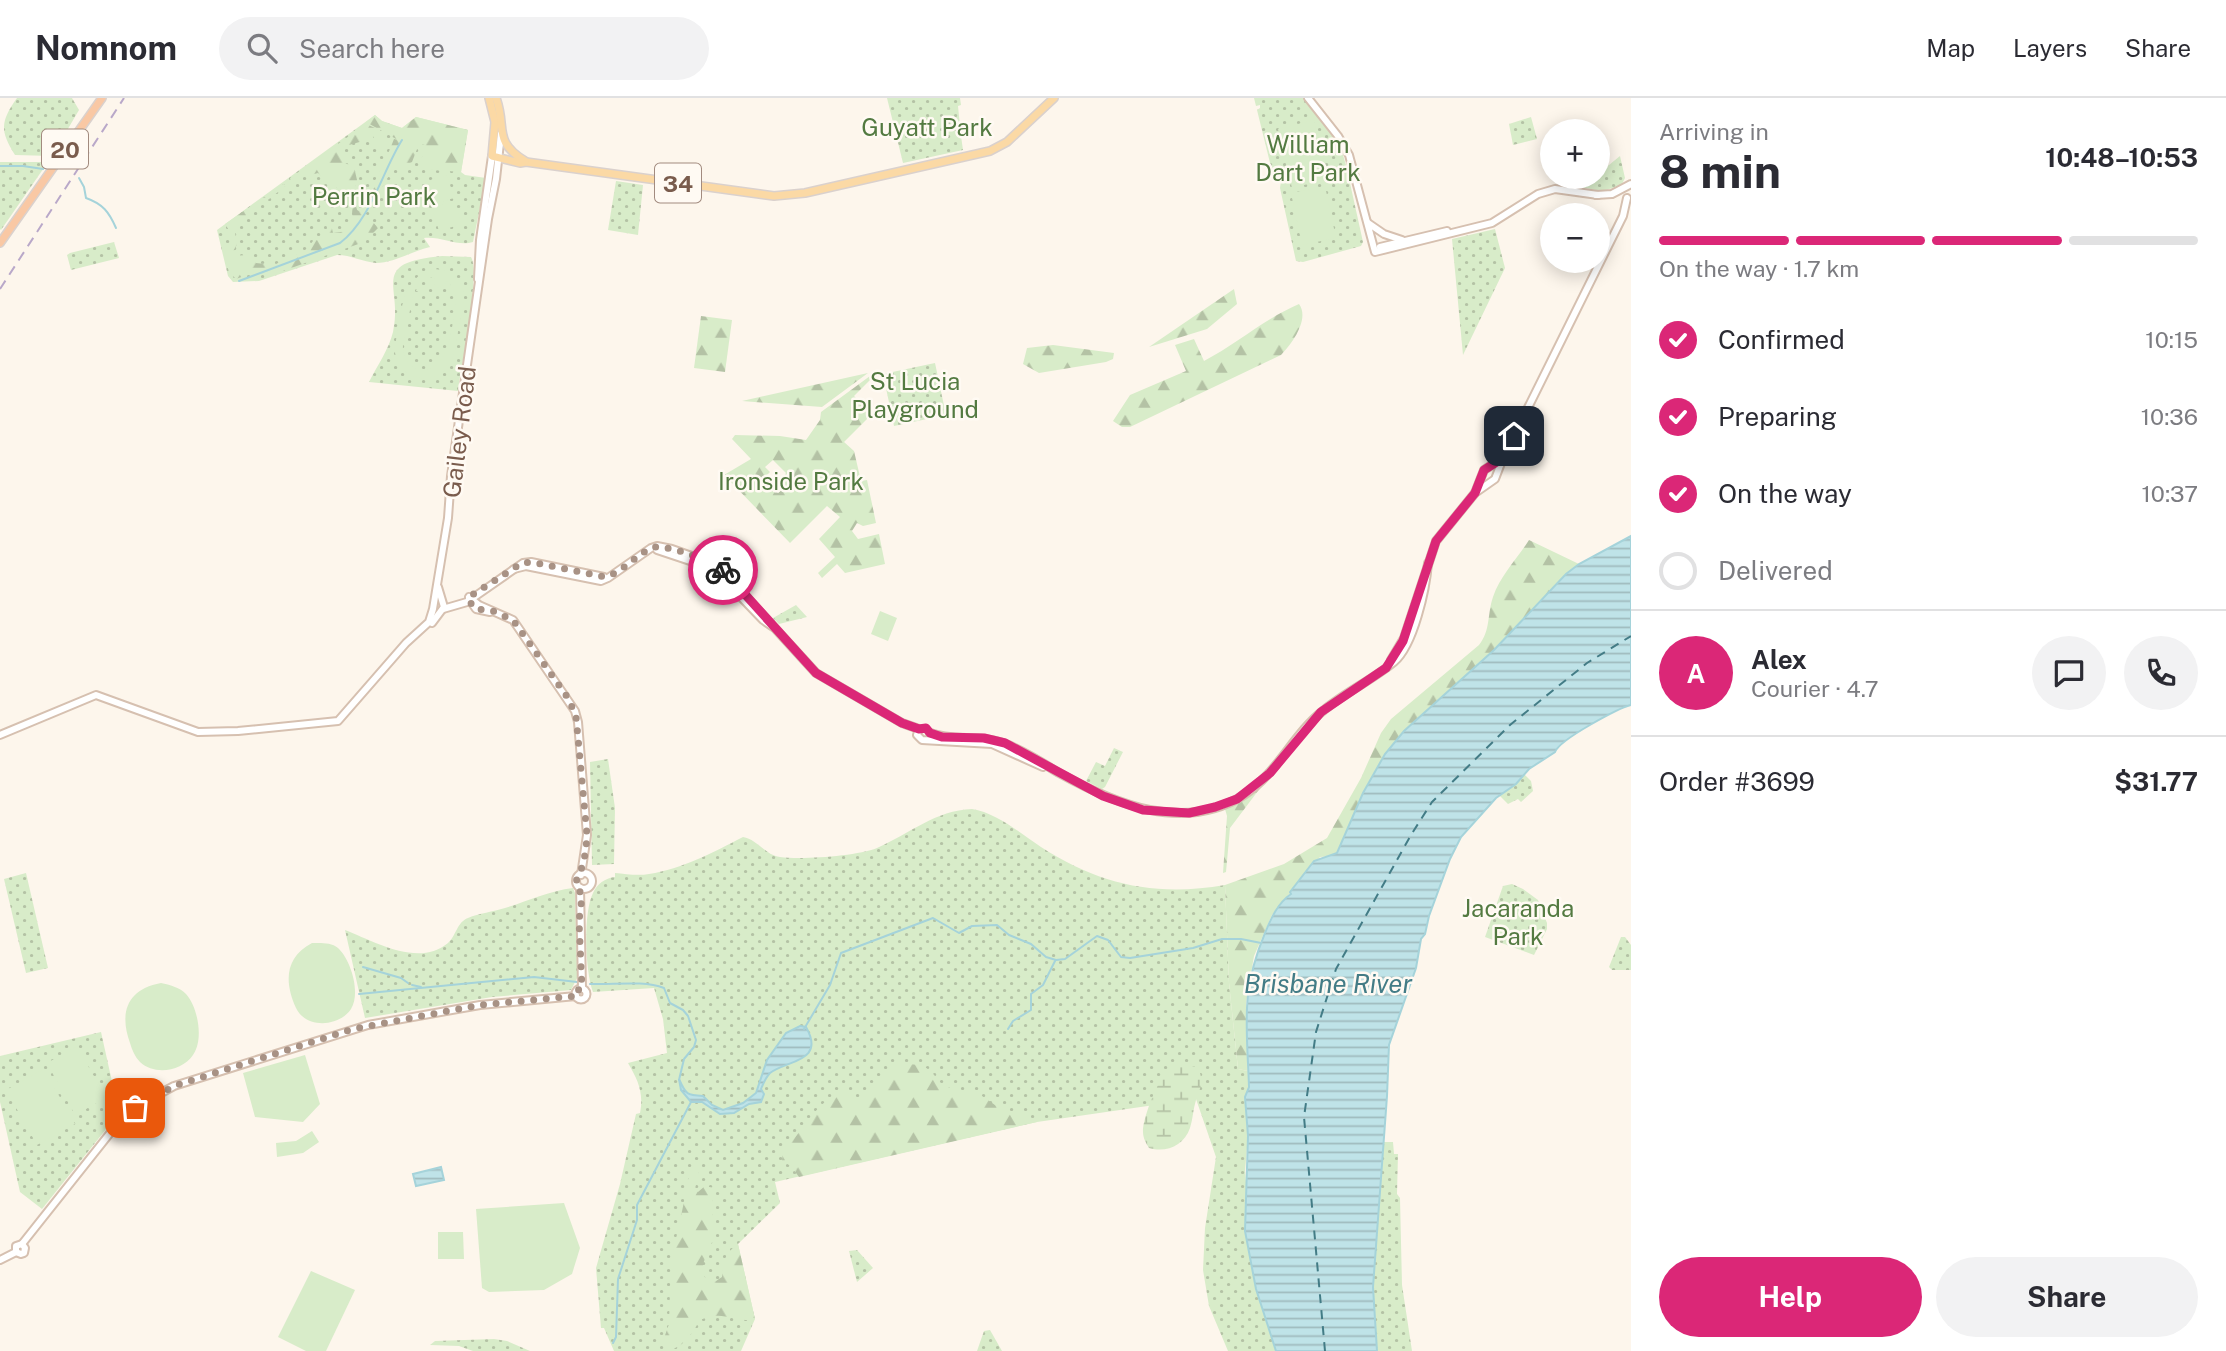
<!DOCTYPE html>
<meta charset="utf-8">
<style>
body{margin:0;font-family:"Public Sans",sans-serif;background:#f2f2f3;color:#2b2b33;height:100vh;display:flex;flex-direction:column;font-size:26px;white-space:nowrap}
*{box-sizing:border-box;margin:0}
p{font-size:23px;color:#7c7c81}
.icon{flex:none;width:38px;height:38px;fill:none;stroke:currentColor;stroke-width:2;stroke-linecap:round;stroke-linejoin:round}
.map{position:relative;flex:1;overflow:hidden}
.details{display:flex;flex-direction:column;background:#fff;width:595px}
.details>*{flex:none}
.buttons{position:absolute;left:1540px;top:21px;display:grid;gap:14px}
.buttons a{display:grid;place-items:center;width:70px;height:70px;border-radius:50%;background:#fff;box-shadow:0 4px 18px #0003;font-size:35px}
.pin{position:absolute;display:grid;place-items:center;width:60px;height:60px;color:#fff;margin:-30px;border-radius:14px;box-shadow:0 4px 10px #0006}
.courier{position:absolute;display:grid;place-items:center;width:70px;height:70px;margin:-35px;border:5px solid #db2777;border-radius:50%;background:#fff;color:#222;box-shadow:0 2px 9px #0007}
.head em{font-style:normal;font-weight:700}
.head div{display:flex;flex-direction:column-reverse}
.head{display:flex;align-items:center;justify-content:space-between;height:119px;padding:0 28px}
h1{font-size:46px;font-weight:700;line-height:52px}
.bar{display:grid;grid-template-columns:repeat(4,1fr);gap:10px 7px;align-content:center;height:84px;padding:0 28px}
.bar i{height:9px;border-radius:5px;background:#e1e1e2}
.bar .on{background:#db2777}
.bar p{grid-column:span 4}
.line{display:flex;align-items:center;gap:18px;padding:0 28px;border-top:2px solid #e1e1e2}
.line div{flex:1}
.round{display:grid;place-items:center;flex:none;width:74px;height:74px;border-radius:37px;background:#f2f2f3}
ol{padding:0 28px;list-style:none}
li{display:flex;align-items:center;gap:21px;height:77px}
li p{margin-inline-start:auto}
li .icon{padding:7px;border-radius:50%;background:#db2777;color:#fff;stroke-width:4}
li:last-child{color:#7c7c81}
li i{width:38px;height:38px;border:4px solid #e1e1e2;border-radius:50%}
.action{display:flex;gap:14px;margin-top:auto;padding:14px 28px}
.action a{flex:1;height:80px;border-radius:42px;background:#db2777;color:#fff;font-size:28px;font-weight:700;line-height:80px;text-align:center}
.action a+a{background:#f2f2f3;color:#2b2b33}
header{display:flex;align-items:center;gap:42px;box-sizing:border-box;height:98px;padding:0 35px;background:#fff;border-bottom:2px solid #e1e1e2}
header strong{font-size:33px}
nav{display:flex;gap:38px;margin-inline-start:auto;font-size:24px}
.search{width:490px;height:63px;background:#f2f2f3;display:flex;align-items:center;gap:18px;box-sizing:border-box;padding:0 24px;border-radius:38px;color:#7c7c81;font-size:26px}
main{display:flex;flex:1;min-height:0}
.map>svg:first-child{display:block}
.grass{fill:url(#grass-dots)}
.forest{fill:url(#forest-firs);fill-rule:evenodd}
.wetland{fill:url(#wetland-marsh)}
.pitch{fill:#d8ecc9;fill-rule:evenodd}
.water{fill:url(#water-rules);stroke:#a5d3da;stroke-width:2}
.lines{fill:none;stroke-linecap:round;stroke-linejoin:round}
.stream{stroke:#a5d3da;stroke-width:2}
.ferry{stroke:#437c86;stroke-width:2;stroke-dasharray:9 7;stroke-linecap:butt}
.secondary-casing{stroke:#d6c0b0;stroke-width:10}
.primary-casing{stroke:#dad1cd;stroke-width:10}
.trunk-casing{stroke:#dad1cd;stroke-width:10}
.secondary{stroke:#fff;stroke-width:6}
.primary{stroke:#fbd9a5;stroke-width:7}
.trunk{stroke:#f9c8a4;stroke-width:7}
.rail{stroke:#b9a8c9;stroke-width:2;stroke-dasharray:10 7;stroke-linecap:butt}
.done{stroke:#a89285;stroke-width:7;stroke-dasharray:0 12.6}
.route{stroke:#db2777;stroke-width:9}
.labels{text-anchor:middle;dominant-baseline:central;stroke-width:5;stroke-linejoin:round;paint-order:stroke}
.shield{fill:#fffaf3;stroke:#a28b7f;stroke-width:2}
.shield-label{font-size:23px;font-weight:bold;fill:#7a5c4d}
.park-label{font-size:24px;fill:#537a41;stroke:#fffaf3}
.street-label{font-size:24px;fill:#7a5c4d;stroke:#fffaf3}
.water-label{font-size:26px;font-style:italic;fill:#437c86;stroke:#fffaf3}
</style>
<header>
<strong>Nomnom</strong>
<div class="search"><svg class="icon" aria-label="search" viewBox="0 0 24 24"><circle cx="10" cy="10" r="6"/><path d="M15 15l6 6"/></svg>Search here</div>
<nav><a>Map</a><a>Layers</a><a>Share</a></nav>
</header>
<main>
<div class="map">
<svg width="1631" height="1253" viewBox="0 0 1631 1253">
<defs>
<pattern id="grass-dots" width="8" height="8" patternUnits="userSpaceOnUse" patternTransform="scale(1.75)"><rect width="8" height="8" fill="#d8ecc9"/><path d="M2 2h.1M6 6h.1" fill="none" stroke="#b4c2a5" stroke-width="1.8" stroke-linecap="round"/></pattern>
<pattern id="forest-firs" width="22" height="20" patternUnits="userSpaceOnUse" patternTransform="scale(1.75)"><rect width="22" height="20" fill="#d8ecc9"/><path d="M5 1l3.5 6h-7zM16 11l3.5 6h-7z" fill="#b4c2a5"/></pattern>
<pattern id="wetland-marsh" width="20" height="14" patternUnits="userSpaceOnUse" patternTransform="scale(1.75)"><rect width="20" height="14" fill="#d8ecc9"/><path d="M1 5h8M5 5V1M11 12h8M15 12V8" fill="none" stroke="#b4c2a5"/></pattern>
<pattern id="water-rules" width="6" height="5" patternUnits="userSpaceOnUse" patternTransform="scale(1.75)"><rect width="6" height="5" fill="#bfe3e8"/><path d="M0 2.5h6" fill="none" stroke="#a0bbbe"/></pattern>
</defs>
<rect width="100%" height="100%" fill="#fdf6ec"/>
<g class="grass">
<path d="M17,0H72L79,12L52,58L15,57C0,33 0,24 17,0Z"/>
<polygon points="887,0 960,0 961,7 958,8 960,28 964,27 965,33 961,38 963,52 903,65"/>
<polygon points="1254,0 1304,0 1339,44 1346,67 1363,144 1361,148 1303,164 1296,163 1280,90 1281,83 1274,81 1257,12 1260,10 1260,7 1256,8"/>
<path d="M375,17L382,23L402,30L416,19L468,32L461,74L465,77L486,80L473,144C458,149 441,138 424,140L430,149C412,153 394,165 376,165C363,164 351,157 337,157L259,183L233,184L228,178L217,132Z"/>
<polygon points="1531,19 1537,41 1513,47 1509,26"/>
<polygon points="1620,58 1625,80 1621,88 1601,93 1581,89 1594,79 1598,79 1598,76"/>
<polygon points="0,64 48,64 1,132 0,131"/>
<polygon points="616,83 643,87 638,137 608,132"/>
<polygon points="1495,131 1505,170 1463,257 1452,141"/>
<polygon points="114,144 119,160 71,172 67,157 70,155"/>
<path d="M442,158L471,159C481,174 461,270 458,293L369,284C377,268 389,251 393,234C404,188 367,165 442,158Z"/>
<polygon points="935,265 946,317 894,328 883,276"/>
<polygon points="796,507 807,519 779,526 773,520"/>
<polygon points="1114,650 1123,654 1105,689 1102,691 1086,683 1096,664 1105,668"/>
<polygon points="608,661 615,710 614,766 592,767 590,664"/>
<polygon points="1524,676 1531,683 1533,693 1521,704 1518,701 1508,706 1499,697 1516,686"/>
<path d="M972,711C997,715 1020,735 1041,749C1100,787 1156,799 1225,787L1229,885L1238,971L1248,973L1249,989L1245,1000L1248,1038L1245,1073L1256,1191L1276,1253H1228L1209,1208L1203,1172L1205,1130L1216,1059L1196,1001L1037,1024L775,1084L780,1105L738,1146L755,1221L741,1253H614L604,1230H601L596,1170L620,1086L636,1016L640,1015C644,995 638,982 628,965L667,955L663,921L654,890L593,894C585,873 583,815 593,795C597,786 605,780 615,779V775C626,776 638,778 649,776C682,771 714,754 743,739C757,741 765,757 780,759C802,762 857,758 877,750C909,736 936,712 972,711Z"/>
<polygon points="26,775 48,870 26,875 4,781"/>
<polygon points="1512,786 1523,791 1538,802 1547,825 1547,831 1534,857 1485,839 1503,788"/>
<path d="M573,790L575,795L577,870V880L571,892L492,899L365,920L345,832C374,843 418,870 448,845C456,838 457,824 468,820C479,815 493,814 505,810C528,803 549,793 573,790Z"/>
<polygon points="1621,839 1625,839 1631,847 1631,872 1612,872 1609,869"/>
<polygon points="101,934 119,1015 42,1111 20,1094 0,1004 0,958"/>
<polygon points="1383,1044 1393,1044 1394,1056 1398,1056 1397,1096 1400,1100 1402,1187 1412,1253 1377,1253 1373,1189"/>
<polygon points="857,1152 873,1170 857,1184 849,1153"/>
<polygon points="990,1232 1002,1253 977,1253 984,1233"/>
<polygon points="494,1241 507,1243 530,1253 473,1253 459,1248 430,1247 435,1243"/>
</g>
<g class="forest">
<path d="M375,17L382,23L402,30L416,19L468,32L461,74L419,71L425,47L419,46L412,64L404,68H394L369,114L362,110C372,87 385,65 394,41L398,42L366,24Z"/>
<path d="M366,26L375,30C377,39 387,41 386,51L382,53L371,35L363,39V43L342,49L338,56L344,58L345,65L354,69L357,82L355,89L341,93L318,75L303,79L291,85L290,80Z"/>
<polygon points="283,86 287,87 246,119 238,128 235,135 237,146 232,158 247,157 256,165 274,167 307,151 313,143 325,139 327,130 326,124 330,122 333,135 348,133 353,125 351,97 353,93 357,112 366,116 378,130 364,144 266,179 266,170 236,181 229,174 222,150 231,145 232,137 225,126"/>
<polygon points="1234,191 1237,206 1207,231 1149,249"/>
<path d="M1299,206C1310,221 1292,246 1281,257L1130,329H1122L1113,323L1130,297L1186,273L1175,247L1194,241L1204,263C1237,246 1264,221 1299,206Z"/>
<polygon points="701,218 732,222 725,274 694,270"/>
<polygon points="1053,247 1114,255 1113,261 1106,264 1039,275 1023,266 1027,250"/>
<polygon points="868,275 822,309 742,303"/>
<path d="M870,278L872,280L854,298L872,316L844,344L854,353L861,383L867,382L876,425L863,428L857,425L852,433L858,441L879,436L885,466L845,475L837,466L822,480L818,475L835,459L819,441L840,419L827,408L790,445L724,377L751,361L732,341L735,337L780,338L806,342L820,322L821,314ZM773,362L786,375L783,379L786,382L779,389L782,392L778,395L764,380L770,374L765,369Z"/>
<path d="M1529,442L1579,466L1566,476L1494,552L1385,656L1363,695L1337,755L1332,758L1320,759L1272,817L1254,858L1246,905L1248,973L1238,971L1229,885L1225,787L1284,766L1327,740L1361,680L1381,635L1391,621L1479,547C1491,532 1487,516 1493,499C1500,478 1517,461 1529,442Z"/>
<polygon points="1264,685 1230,730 1226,774 1223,775 1227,718 1225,711 1249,698"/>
<path d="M902,966C927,966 928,969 943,988L979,996L995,1007L1037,1024L799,1079L791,1068L782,1063L783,1053C803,1034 816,1003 843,993L858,1002L862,1001C871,991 891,971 902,966Z"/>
<path d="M695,1069L699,1072L695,1091L698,1094L705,1088L714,1090C716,1097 712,1100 712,1106C711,1117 715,1129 713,1140C711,1154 695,1169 707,1182L716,1183L722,1179C723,1163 725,1155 738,1146L755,1221C732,1226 726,1211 700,1222C692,1235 684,1250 668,1252L662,1246L669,1226L671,1164L684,1104L685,1087Z"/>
</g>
<path class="wetland" d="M1175,966L1198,969C1204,985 1201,987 1196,1002C1193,1011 1193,1021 1190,1030C1184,1048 1166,1055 1149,1050C1146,1045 1143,1040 1143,1034C1142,1021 1161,971 1175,966Z"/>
<g class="pitch">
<polygon points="1314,22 1328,81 1292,90 1278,31"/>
<polygon points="447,77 454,100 431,107 424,84"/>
<polygon points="1325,88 1336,140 1302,147 1291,95"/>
<polygon points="455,103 462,126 439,133 432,110"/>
<path d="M435,171C474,175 464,207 458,234C456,246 455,261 447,270C429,292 392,276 395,248C401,219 400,177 435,171ZM435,179L437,180L432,182L437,190L446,185L445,182C453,188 457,195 456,206C451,229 451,274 419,272C407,267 402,259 403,246L414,193L417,189L416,193L420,194L421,189L417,188C421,182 428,180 435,179Z"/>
<polygon points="880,513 897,520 888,543 871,536"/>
<path d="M312,845C320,845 331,844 338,850C351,862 361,895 351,911C339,929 306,931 296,910C284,884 285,859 312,845Z"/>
<path d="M161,885C170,887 179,889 186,896C198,909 204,942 193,957C182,973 155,978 140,964C135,959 132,952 130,945C119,915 127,891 161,885Z"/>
<polygon points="77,948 106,1000 75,1017 47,965"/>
<polygon points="305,957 320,1006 303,1024 255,1019 243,975"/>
<polygon points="44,971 75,1026 37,1047 6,992"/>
<polygon points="312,1033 319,1044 303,1055 277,1059 276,1045 296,1043"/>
<polygon points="564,1105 580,1150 572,1176 544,1192 489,1194 482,1190 476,1111"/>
<polygon points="438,1134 463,1134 464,1161 438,1161"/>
<polygon points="311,1173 355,1192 326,1253 306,1253 278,1239"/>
</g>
<g class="water">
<path d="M1631,438V607C1619,610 1560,641 1555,654L1529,671L1516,686L1496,700L1461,739L1450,761L1429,818L1425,836L1421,841L1416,870L1389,947L1387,998L1373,1189L1377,1253H1276L1256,1191L1245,1133L1248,1038L1245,999L1249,989C1247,928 1240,894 1265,835C1271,820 1278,805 1291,796L1290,794L1314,763L1337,755L1363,695L1385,656L1404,633L1494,552L1566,476L1579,466Z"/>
<path d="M800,928L806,929C826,964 787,962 770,975C766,979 763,986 761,991L764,996L761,1004L749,1006L734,1015L720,1016L702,1004H691L681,992L679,981C686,997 687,997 703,998L712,1007L723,1012L743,1005L756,995L767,962L786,935Z"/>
<polygon points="441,1069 444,1082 416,1088 413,1076"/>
</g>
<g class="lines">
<g class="stream">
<polyline points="0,68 23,68 43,71"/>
<path d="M79,80L84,89L86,100C103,106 109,114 116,130"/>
<path d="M239,183L340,145C371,121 382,74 402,42"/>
<polyline points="363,869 401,880 408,885"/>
<path d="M590,886C613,887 643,882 664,890L670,905L683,912L688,918L696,942L694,949L684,961L679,982"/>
<polyline points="412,887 421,889"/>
<polyline points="359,896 534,879 577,884"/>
<polyline points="804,931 830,887 841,855 933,820 959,835 972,828 997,827 1009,837 1031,846 1046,859 1056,862 1065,861 1097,838 1108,842 1121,859 1130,860 1193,850 1222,841 1241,841 1261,845"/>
<polyline points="1008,931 1013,923 1031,912 1031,896 1043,887 1055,863"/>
<polyline points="613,1245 616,1239 618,1181 637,1122 637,1107 691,1004"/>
</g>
<polyline class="ferry" points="1325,1253 1304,1019 1316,934 1336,871 1411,737 1432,704 1510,627 1587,565 1631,538"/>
<defs>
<g id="secondary">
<polyline points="1308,0 1338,38 1349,57 1375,154 1492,125 1538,96 1555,91 1598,97"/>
<polyline points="1596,97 1612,96 1631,86"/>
<polyline points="1368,125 1384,136 1402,142"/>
<polyline points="1380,149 1447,133"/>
<polyline points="478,181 480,142 492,58"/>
<polyline points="1475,395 1484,372 1501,361"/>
<polyline points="657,452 714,471 763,522 773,529"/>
<polyline points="514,471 526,468 601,483 608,480 651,450 657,448 672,451 717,467 816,575 902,625 919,631"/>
<polyline points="469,499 479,507 513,522 575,613 578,624 587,737 581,777"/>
<polyline points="469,501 476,511 490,514"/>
<polyline points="443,511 467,504 523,465 531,464 604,479"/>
<polyline points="432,525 444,509 438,489"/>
<polyline points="1391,562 1404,540 1436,443 1475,395 1495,381 1503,360 1623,118 1627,100"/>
<polyline points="919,631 917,637 922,642 992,646 1043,669"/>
<path d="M930,635C953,644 979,636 1003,645C1023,652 1041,664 1059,675C1115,706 1183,735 1244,697C1278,675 1293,636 1324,612C1346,594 1372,582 1394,564C1414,547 1426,491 1428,465"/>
<polyline points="0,637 96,597 198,634 238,633 338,623 406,545 429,524 433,511 448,420 451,378 488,121 496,81 501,36"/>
<circle cx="584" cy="783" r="8"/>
<polyline points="580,790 582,890"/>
<circle cx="581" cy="896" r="5.5"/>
<polyline points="16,1154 21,1156 24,1155 25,1150 22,1146"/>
<polyline points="0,1162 16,1154 16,1148 22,1146 122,1020 148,1002 174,988 368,927 480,907 576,898"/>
</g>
<g id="primary">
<polyline points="489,0 495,24 492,58 520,65 526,64 774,98 805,95 990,53 1007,44 1054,0"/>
<path d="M496,0C507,29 492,43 525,63"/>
</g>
<polyline id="trunk" points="0,145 102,0"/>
</defs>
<use href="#secondary" class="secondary-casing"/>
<use href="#primary" class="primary-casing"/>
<use href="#trunk" class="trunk-casing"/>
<use href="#secondary" class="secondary"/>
<use href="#primary" class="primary"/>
<use href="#trunk" class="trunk"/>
<polyline class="rail" points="0,191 124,0"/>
</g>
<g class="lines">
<path class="done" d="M135,1010L174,988L353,931L480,907L576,898V893L582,890L579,823L582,799L576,783C584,769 586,753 587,737L576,618L568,600L513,522L493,513L476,511L469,503V499L522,465L531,464L605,479C623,474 635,458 651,450C663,444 714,464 723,472"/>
<polyline class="route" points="723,472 816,575 902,625 919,631 926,630 930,635 942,639 984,640 1005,645 1103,698 1143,712 1189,715 1215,709 1237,701 1270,675 1321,614 1386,570 1403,543 1436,443 1475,395 1484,372 1503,360 1514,338"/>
</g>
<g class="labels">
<g class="shield">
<rect x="42" y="31.5" width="46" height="39" rx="5"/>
<rect x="655" y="65.5" width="46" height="39" rx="5"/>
</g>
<g class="shield-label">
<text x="65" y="51">20</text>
<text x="678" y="85">34</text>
</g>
<g class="park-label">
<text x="927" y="29">Guyatt Park</text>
<text x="1308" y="46">William<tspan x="1308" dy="28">Dart Park</tspan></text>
<text x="374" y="98">Perrin Park</text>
<text x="915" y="283">St Lucia<tspan x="915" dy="28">Playground</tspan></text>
<text x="791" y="383">Ironside Park</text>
<text x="1518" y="810">Jacaranda<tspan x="1518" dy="28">Park</tspan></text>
</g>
<g class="street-label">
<text transform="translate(459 334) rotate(-83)">Gailey Road</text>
</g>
<g class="water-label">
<text x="1328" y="885">Brisbane River</text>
</g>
</g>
</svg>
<div class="buttons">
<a>+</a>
<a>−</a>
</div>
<div class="pin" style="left:135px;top:1010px;background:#ea580c"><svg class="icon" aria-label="bag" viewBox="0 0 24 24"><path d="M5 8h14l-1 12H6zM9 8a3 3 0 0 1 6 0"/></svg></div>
<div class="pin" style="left:1514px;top:338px;background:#1f2937"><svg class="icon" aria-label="home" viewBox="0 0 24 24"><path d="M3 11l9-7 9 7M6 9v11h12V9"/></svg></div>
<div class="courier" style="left:723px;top:472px"><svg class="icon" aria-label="bike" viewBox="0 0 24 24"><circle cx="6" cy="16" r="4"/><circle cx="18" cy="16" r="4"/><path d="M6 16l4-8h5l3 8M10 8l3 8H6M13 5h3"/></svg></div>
</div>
<section class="details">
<div class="head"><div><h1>8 min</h1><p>Arriving in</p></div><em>10:48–10:53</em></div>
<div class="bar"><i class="on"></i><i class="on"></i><i class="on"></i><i></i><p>On the way · 1.7 km</p></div>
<ol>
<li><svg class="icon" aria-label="check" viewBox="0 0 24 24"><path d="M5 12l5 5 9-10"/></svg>Confirmed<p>10:15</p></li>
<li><svg class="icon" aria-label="check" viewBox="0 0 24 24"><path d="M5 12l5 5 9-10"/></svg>Preparing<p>10:36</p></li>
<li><svg class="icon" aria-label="check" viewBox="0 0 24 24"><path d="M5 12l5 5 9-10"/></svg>On the way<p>10:37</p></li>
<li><i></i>Delivered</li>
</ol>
<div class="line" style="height:126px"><b class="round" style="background:#db2777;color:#fff">A</b><div><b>Alex</b><p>Courier · 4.7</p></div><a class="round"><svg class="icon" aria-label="chat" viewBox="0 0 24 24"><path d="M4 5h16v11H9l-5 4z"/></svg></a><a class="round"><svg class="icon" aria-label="phone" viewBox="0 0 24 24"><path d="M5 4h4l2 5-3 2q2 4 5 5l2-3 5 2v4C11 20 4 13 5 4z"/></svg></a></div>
<div class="line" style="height:91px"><div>Order #3699</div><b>$31.77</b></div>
<div class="action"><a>Help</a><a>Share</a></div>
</section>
</main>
